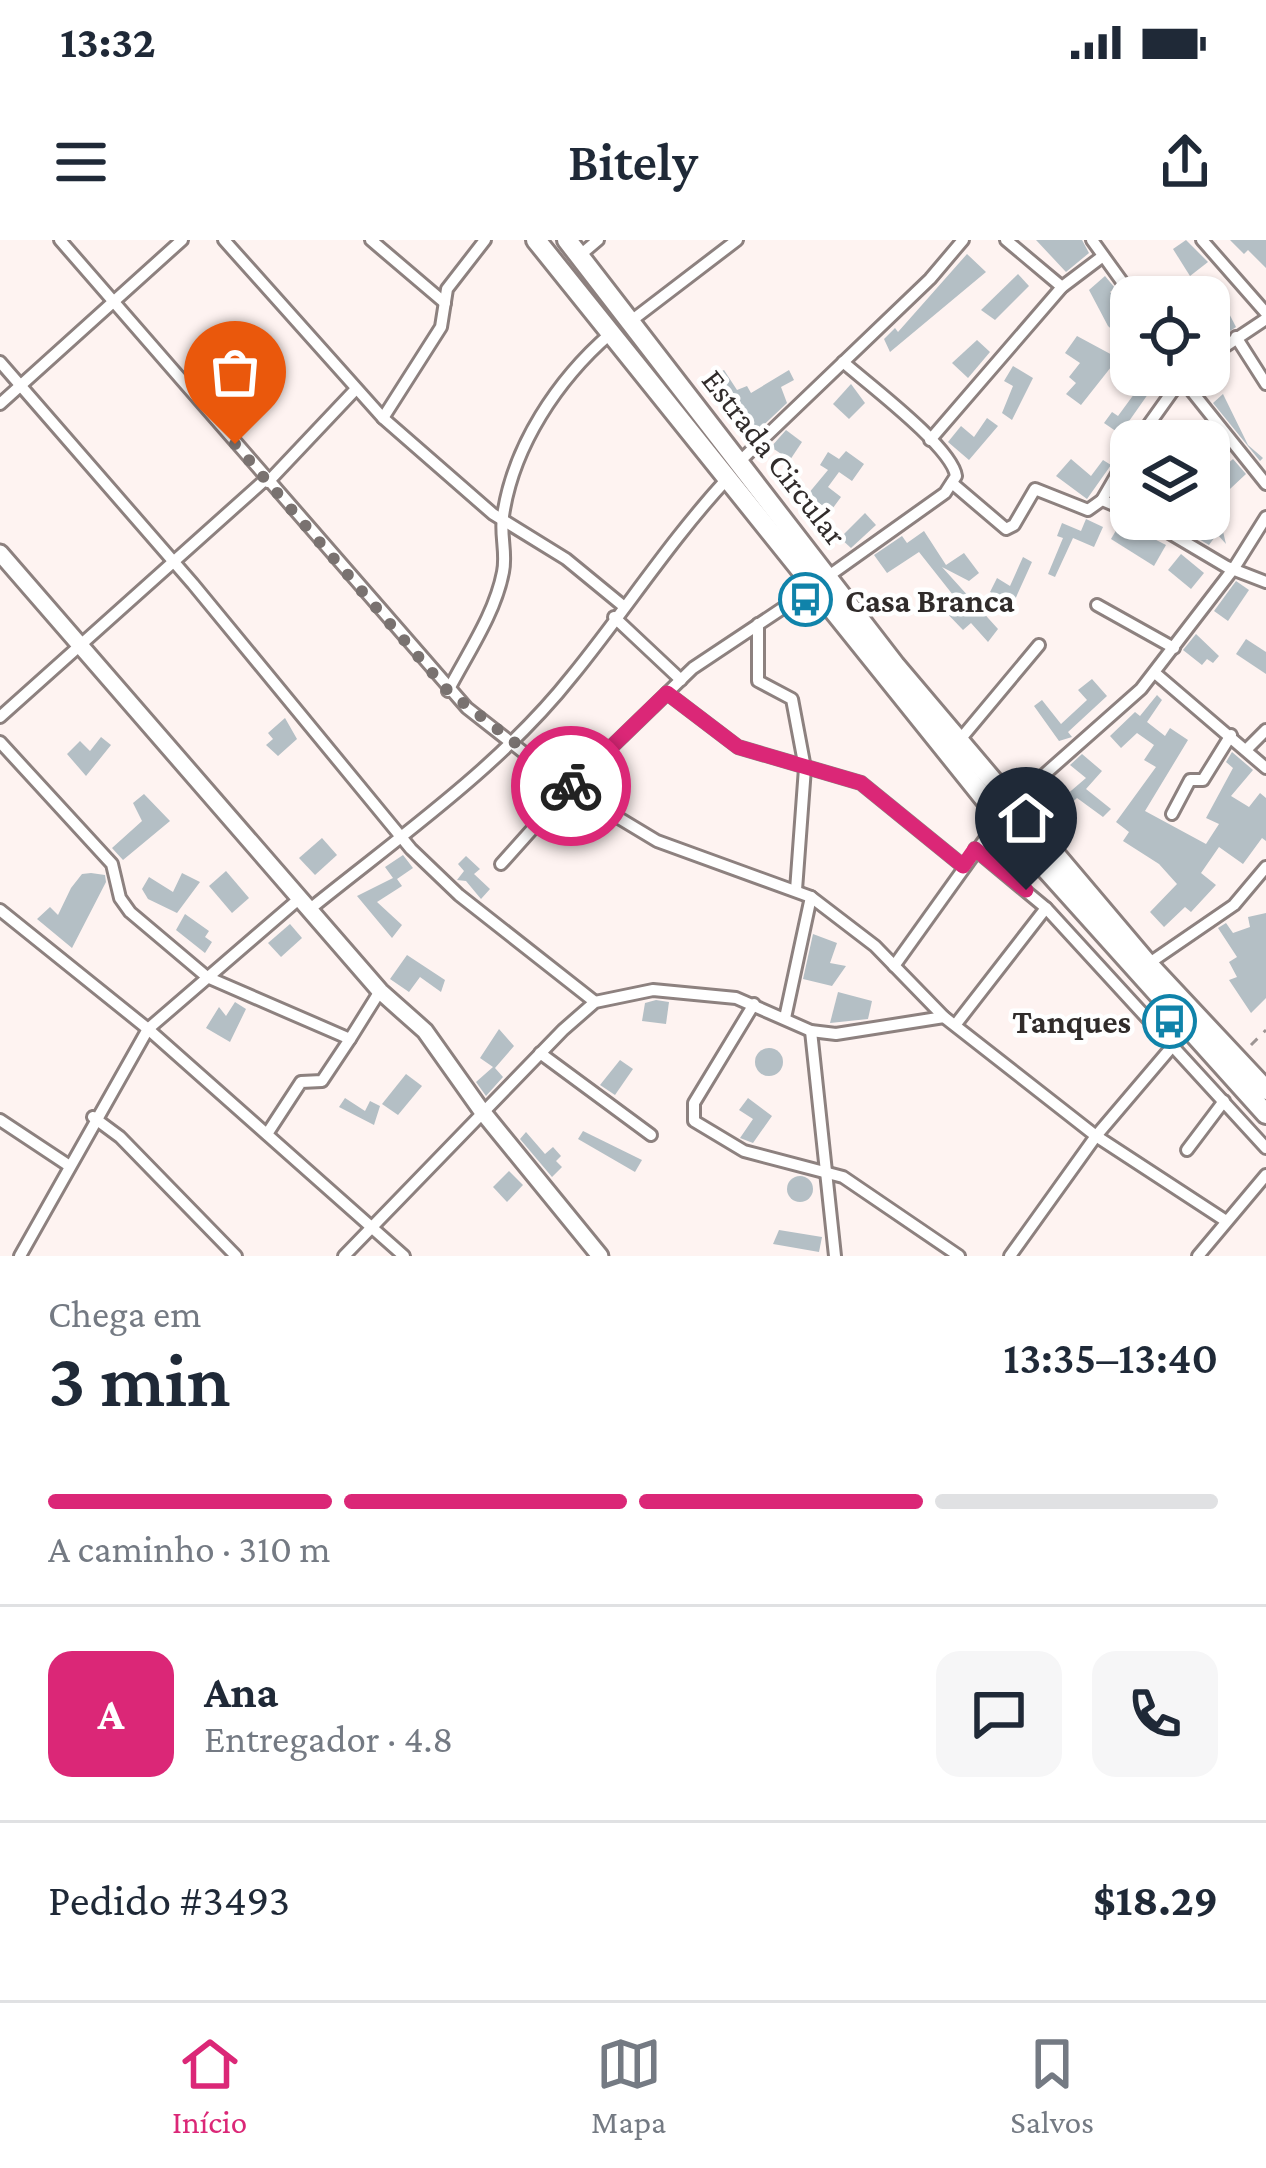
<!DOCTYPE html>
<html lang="pt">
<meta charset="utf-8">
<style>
body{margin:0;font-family:"Crimson Pro",serif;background:#f6f6f7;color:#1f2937;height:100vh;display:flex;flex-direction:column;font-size:45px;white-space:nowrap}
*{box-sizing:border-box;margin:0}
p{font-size:39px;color:#747a83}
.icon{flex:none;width:66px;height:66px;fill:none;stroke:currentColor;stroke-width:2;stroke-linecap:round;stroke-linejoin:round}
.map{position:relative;height:1016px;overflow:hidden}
.sheet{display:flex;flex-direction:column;background:#fff;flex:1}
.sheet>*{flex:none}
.fabs{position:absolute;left:1110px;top:36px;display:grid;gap:24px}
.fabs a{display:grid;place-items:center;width:120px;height:120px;border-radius:24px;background:#fff;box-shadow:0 3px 9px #0004;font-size:60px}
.pin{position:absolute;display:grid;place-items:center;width:102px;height:102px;color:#fff;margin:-123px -51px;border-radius:50% 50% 50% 0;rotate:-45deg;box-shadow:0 0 12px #0007}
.pin .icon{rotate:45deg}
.courier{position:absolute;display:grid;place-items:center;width:120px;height:120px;margin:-60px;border:9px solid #db2777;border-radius:50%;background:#fff;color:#222;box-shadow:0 3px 15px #0007}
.summary em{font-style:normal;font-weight:600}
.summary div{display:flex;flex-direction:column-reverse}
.summary{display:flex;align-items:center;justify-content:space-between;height:204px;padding:0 48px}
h1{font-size:78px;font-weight:600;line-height:90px}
.bar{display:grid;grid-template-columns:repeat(4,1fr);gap:18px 12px;align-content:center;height:144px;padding:0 48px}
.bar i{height:15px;border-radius:9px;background:#e0e1e3}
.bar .selected{background:#db2777}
.bar p{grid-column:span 4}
.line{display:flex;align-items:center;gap:30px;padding:0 48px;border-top:3px solid #e0e1e3}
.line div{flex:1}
.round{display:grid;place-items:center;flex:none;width:126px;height:126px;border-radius:24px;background:#f6f6f7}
.status{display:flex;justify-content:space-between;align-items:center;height:84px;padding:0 60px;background:#fff;direction:ltr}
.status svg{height:33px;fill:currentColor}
header{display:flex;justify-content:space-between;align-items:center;height:156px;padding:0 48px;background:#fff;font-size:54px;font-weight:600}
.tabs{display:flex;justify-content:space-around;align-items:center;height:168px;border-top:3px solid #e0e1e3;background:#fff;font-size:33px;color:#747a83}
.tabs a{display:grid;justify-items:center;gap:6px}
.tabs .selected{color:#db2777}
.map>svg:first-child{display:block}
.building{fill:#b4bfc5}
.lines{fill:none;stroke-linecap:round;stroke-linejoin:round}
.street-casing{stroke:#8d817f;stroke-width:16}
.secondary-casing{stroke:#8d817f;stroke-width:21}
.primary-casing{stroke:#8d817f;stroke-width:24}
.path{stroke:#9d9594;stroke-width:3;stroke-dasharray:9 9;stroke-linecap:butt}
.street{stroke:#fff;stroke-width:10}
.secondary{stroke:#fff;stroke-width:15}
.primary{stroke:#fff;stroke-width:18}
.done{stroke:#797270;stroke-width:12;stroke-dasharray:0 21.6}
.route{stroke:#db2777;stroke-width:15}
.labels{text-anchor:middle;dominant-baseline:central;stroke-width:9;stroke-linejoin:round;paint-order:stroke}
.street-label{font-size:33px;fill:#312c2b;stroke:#fff}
.poi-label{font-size:33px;font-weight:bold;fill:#312c2b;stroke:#fff;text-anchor:start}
</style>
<div class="status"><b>13:32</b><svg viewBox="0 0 49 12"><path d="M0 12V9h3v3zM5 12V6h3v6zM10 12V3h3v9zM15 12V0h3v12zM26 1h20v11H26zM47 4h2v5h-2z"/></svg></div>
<header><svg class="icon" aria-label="menu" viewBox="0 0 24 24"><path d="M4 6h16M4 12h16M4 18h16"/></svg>Bitely<svg class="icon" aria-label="share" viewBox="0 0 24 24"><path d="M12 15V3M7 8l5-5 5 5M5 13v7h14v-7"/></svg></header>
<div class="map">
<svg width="1266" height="1016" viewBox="0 0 1266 1016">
<rect width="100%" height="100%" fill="#fef3f1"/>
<g class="building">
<polygon points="1036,0 1082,0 1089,13 1066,32"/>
<polygon points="1186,0 1208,22 1190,36 1173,9"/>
<polygon points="1230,0 1266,0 1266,28 1248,10 1244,14"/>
<polygon points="967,14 986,32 890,112 884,99 895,88 898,92"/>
<polygon points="1018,34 1029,46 995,80 981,70"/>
<polygon points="1105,36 1115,48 1110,52 1131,73 1131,132 1115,122 1081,165 1066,154 1076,143 1069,137 1080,123 1065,113 1077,96 1116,117 1127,103 1108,86 1089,50"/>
<polygon points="1220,56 1236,87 1221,97 1209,80 1209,63"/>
<polygon points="977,100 990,112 968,138 952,123"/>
<polygon points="1013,126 1033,138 1012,180 1002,173 1013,146 1004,141"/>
<polygon points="724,130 737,150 747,146 751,153 789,130 794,140 781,147 787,163 752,196 734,179 708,138"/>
<polygon points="1148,135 1171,135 1159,152 1153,147 1120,194 1104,183 1112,172 1118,176"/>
<polygon points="851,144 865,163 849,179 833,164"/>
<polygon points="1223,154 1248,205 1263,218 1260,221 1213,163"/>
<polygon points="987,178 998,186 969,220 948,202 961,186 974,197"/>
<polygon points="786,190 802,202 790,220 771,207"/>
<polygon points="1209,201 1226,225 1233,219 1246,234 1216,262 1226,304 1217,294 1209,305 1192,295 1209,279"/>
<polygon points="846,211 864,224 852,241 839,232 828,247 841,257 830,272 808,254 828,230 820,225 828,212 839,219"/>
<polygon points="1071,219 1091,236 1103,220 1111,225 1087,259 1056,236"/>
<polygon points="865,273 876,285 851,308 840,298"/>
<polygon points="1086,279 1103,287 1094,307 1073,298 1055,337 1048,334 1063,298 1057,296 1062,283 1081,291"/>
<polygon points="1121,282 1166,305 1154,326 1111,299"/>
<polygon points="924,291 946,325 964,313 979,333 969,341 942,327 998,389 988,402 971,383 963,390 940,366 953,355 919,312 887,333 874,315 902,296 907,303"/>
<polygon points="1181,314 1204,333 1191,349 1168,330"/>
<polygon points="1023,317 1032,322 1013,364 990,352 997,338 1010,346"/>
<polygon points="1236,341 1249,350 1228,381 1214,371"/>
<polygon points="1196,394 1219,416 1213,423 1207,419 1202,425 1183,410"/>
<polygon points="1246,399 1266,412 1266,434 1236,414"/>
<polygon points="1092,439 1107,456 1068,492 1072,497 1059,501 1034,466 1042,460 1061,484 1087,460 1078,450"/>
<polygon points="1157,455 1162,460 1147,482 1165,496 1170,488 1188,500 1145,571 1206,604 1219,584 1206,578 1233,528 1226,522 1232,512 1253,530 1231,556 1249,567 1260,553 1266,558 1266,601 1262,598 1243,624 1219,607 1201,633 1216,645 1191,672 1185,667 1164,687 1150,672 1177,644 1159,624 1123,601 1129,592 1116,582 1156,527 1144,520 1154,505 1137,493 1121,508 1110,496 1135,472 1140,476"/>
<polygon points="285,478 297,499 278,516 266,505 273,499 268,493"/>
<polygon points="101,497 111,505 86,536 67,514 80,501 90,511"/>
<polygon points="1082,514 1102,531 1086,549 1111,569 1103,577 1077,558 1065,569 1058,562 1086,538 1070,525"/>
<polygon points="144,554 170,581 123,620 112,608 142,581 133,563"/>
<polygon points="322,598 337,615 315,635 299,618"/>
<polygon points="403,615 413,628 397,639 402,646 377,662 402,685 392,698 357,656 393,638 385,627"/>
<polygon points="466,616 480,629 474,634 490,649 481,659 466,641 457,640 464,631 458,624"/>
<polygon points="226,631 249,658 232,673 209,646"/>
<polygon points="91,633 105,635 106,642 72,708 37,679 50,667 58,675 71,648 82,634"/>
<polygon points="182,633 200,642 177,673 148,659 142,649 149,637 173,652"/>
<polygon points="1266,673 1266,758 1251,773 1229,740 1237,737 1229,722 1237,717 1218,688 1226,683 1233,693 1250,687 1248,677"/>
<polygon points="185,674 209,691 205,697 212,702 205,713 176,690"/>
<polygon points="290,684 302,698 281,717 268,703"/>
<polygon points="813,694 837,703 830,723 846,726 832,746 803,739"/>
<polygon points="407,715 445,740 441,752 420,737 409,752 390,739"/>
<polygon points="838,752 872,761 868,779 830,783"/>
<polygon points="656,760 669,762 666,784 642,781 645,763"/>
<polygon points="235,762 246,769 230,802 206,788 219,767 226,776"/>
<polygon points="499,789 514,806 495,828 503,837 486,856 476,842 493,827 480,818"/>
<circle cx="769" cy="822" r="14"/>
<polygon points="620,820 633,829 615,855 600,845"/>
<polygon points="406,834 422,846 398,875 382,864"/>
<polygon points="345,858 365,871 370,861 380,866 374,885 339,867"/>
<polygon points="748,858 772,876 753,903 740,898 753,879 739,870"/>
<polygon points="583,891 642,920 635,932 578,899"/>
<polygon points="526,892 545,914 553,907 561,916 556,921 562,927 552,937 520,899"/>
<polygon points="509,931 523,945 507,962 493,947"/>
<circle cx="800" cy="949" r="13"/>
<polygon points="779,990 822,997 819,1012 773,1004"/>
</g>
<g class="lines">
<defs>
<g id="street">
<polyline points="60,0 467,468 569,548 657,601 811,657 875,706 944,777 1096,896 1226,981"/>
<polyline points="224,0 383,178 493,274 566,319 622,365"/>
<polyline points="371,0 445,63"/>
<polyline points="1006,0 1062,47"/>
<polyline points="1092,0 1133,57"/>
<polyline points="1202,0 1266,73"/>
<polyline points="579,16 598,0"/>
<polyline points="631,81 737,0"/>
<polyline points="1236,97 1266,144"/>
<polyline points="1209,117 1266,79"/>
<polyline points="0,122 193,344 411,609 459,655 595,762"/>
<polyline points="1182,139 1266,244"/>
<polyline points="0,164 182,0"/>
<polyline points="383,178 441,87 447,49 485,0"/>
<polyline points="930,200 1062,47 1103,16"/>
<polyline points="1137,201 1182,138"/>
<polyline points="738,223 930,39 963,0"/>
<polyline points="268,242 355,150"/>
<polyline points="952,243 1006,289 1014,285 1035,249 1088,270 1102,260 1131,272"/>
<polyline points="1102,260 1131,210"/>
<polyline points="1146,279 1227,327 1266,342"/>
<path d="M830,335L945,253L956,236C952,207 868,144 843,122"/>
<polyline points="1097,365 1174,408"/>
<polyline points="614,377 681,440"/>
<polyline points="758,384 758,441 792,459 805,528 796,650"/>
<polyline points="1155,433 1266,528"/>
<path d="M448,451C467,414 495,374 503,332C507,313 500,295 503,276C513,206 558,139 610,94"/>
<polyline points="667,453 738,507 861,543 963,626"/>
<polyline points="0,477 266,239"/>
<polyline points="0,502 112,624 120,658 130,672 207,737 350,799 380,751"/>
<polyline points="958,502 1039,405"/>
<polyline points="1247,509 1266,490"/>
<polyline points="1011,564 1141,449 1234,328 1266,277"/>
<polyline points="1172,574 1190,540 1203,540 1231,495"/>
<polyline points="975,609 1046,668 1266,908"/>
<polyline points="501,624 569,548 693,428 813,348"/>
<path d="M310,669C399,597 501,526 572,436C625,371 669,302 726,240"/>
<polyline points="0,670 148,789 404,1016"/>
<polyline points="1148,724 1234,665 1266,627"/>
<polyline points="894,726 1000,578"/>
<polyline points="754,764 694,863 694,881 744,911 843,937 959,1016"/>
<polyline points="785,778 811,657"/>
<polyline points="956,784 1046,668"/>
<polyline points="811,791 835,1016"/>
<polyline points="540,813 651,895"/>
<polyline points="93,877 120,897 236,1016"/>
<polyline points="0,880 68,925"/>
<polyline points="267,894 301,842 322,841 350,799"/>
<polyline points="1187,910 1224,861"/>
<polyline points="20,1016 148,789 300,658"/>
<polyline points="344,1016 563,790 595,762 653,750 736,758 811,791 836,794 944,777"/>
<polyline points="1010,1016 1096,896 1187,789"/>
<polyline points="1198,1016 1266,935"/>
</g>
<polyline id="secondary" points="0,313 380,751 425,791 481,870 600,1016"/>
<g id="primary">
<polyline points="536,0 1000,578 1266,874"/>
<polyline points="567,0 895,425 1148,724 1266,850"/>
</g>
</defs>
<use href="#street" class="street-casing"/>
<use href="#secondary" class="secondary-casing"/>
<use href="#primary" class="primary-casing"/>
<polyline class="path" points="1251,805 1266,790"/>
<use href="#street" class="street"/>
<use href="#secondary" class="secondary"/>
<use href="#primary" class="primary"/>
</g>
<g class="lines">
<polyline class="done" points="235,204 448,451 571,546"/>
<polyline class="route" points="571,546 667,453 738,507 861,543 963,626 975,609 1026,650"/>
</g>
<defs>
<symbol id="bus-ring" viewBox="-11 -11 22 22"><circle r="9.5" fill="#fff" stroke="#1083aa" stroke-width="1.5"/><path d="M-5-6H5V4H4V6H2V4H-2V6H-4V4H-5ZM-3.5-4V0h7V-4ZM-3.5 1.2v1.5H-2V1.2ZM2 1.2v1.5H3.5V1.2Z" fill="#1083aa"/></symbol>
</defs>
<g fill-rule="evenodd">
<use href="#bus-ring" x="776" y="330" width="59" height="59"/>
<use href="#bus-ring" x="1140" y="752" width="59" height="59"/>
</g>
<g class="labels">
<g class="street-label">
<text transform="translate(775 217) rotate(52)">Estrada Circular</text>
</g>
<g class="poi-label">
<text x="845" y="360">Casa Branca</text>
<text x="1131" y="781" text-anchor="end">Tanques</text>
</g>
</g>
</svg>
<div class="fabs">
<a><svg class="icon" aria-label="locate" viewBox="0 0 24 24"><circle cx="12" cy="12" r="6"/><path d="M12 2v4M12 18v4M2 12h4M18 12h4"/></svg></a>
<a><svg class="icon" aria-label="layers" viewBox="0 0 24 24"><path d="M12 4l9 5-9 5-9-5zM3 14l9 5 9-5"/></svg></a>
</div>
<div class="pin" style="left:235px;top:204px;background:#ea580c"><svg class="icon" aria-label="bag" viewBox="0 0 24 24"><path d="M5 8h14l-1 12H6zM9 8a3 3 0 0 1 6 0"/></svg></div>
<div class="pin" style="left:1026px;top:650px;background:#1f2937"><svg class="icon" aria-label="home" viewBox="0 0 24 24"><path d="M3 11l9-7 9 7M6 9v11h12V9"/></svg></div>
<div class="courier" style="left:571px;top:546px"><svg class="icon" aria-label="bike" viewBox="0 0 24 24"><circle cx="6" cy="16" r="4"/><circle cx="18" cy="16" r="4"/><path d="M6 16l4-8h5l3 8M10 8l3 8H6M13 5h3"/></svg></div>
</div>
<section class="sheet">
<div class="summary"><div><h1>3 min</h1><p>Chega em</p></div><em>13:35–13:40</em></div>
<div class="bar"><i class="selected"></i><i class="selected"></i><i class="selected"></i><i></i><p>A caminho · 310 m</p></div>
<div class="line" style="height:216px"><b class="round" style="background:#db2777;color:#fff">A</b><div><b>Ana</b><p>Entregador · 4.8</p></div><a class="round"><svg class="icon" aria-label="chat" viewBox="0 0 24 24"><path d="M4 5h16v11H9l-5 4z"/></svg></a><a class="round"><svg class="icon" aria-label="phone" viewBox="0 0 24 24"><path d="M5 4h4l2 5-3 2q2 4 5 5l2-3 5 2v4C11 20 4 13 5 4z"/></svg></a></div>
<div class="line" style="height:156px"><div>Pedido #3493</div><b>$18.29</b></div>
</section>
<nav class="tabs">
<a class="selected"><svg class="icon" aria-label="home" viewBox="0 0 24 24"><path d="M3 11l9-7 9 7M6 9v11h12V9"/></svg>Início</a>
<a><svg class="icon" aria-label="map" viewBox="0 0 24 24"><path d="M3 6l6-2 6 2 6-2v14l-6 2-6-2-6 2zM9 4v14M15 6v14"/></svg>Mapa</a>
<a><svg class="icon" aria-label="saved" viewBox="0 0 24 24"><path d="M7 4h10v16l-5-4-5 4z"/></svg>Salvos</a>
</nav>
